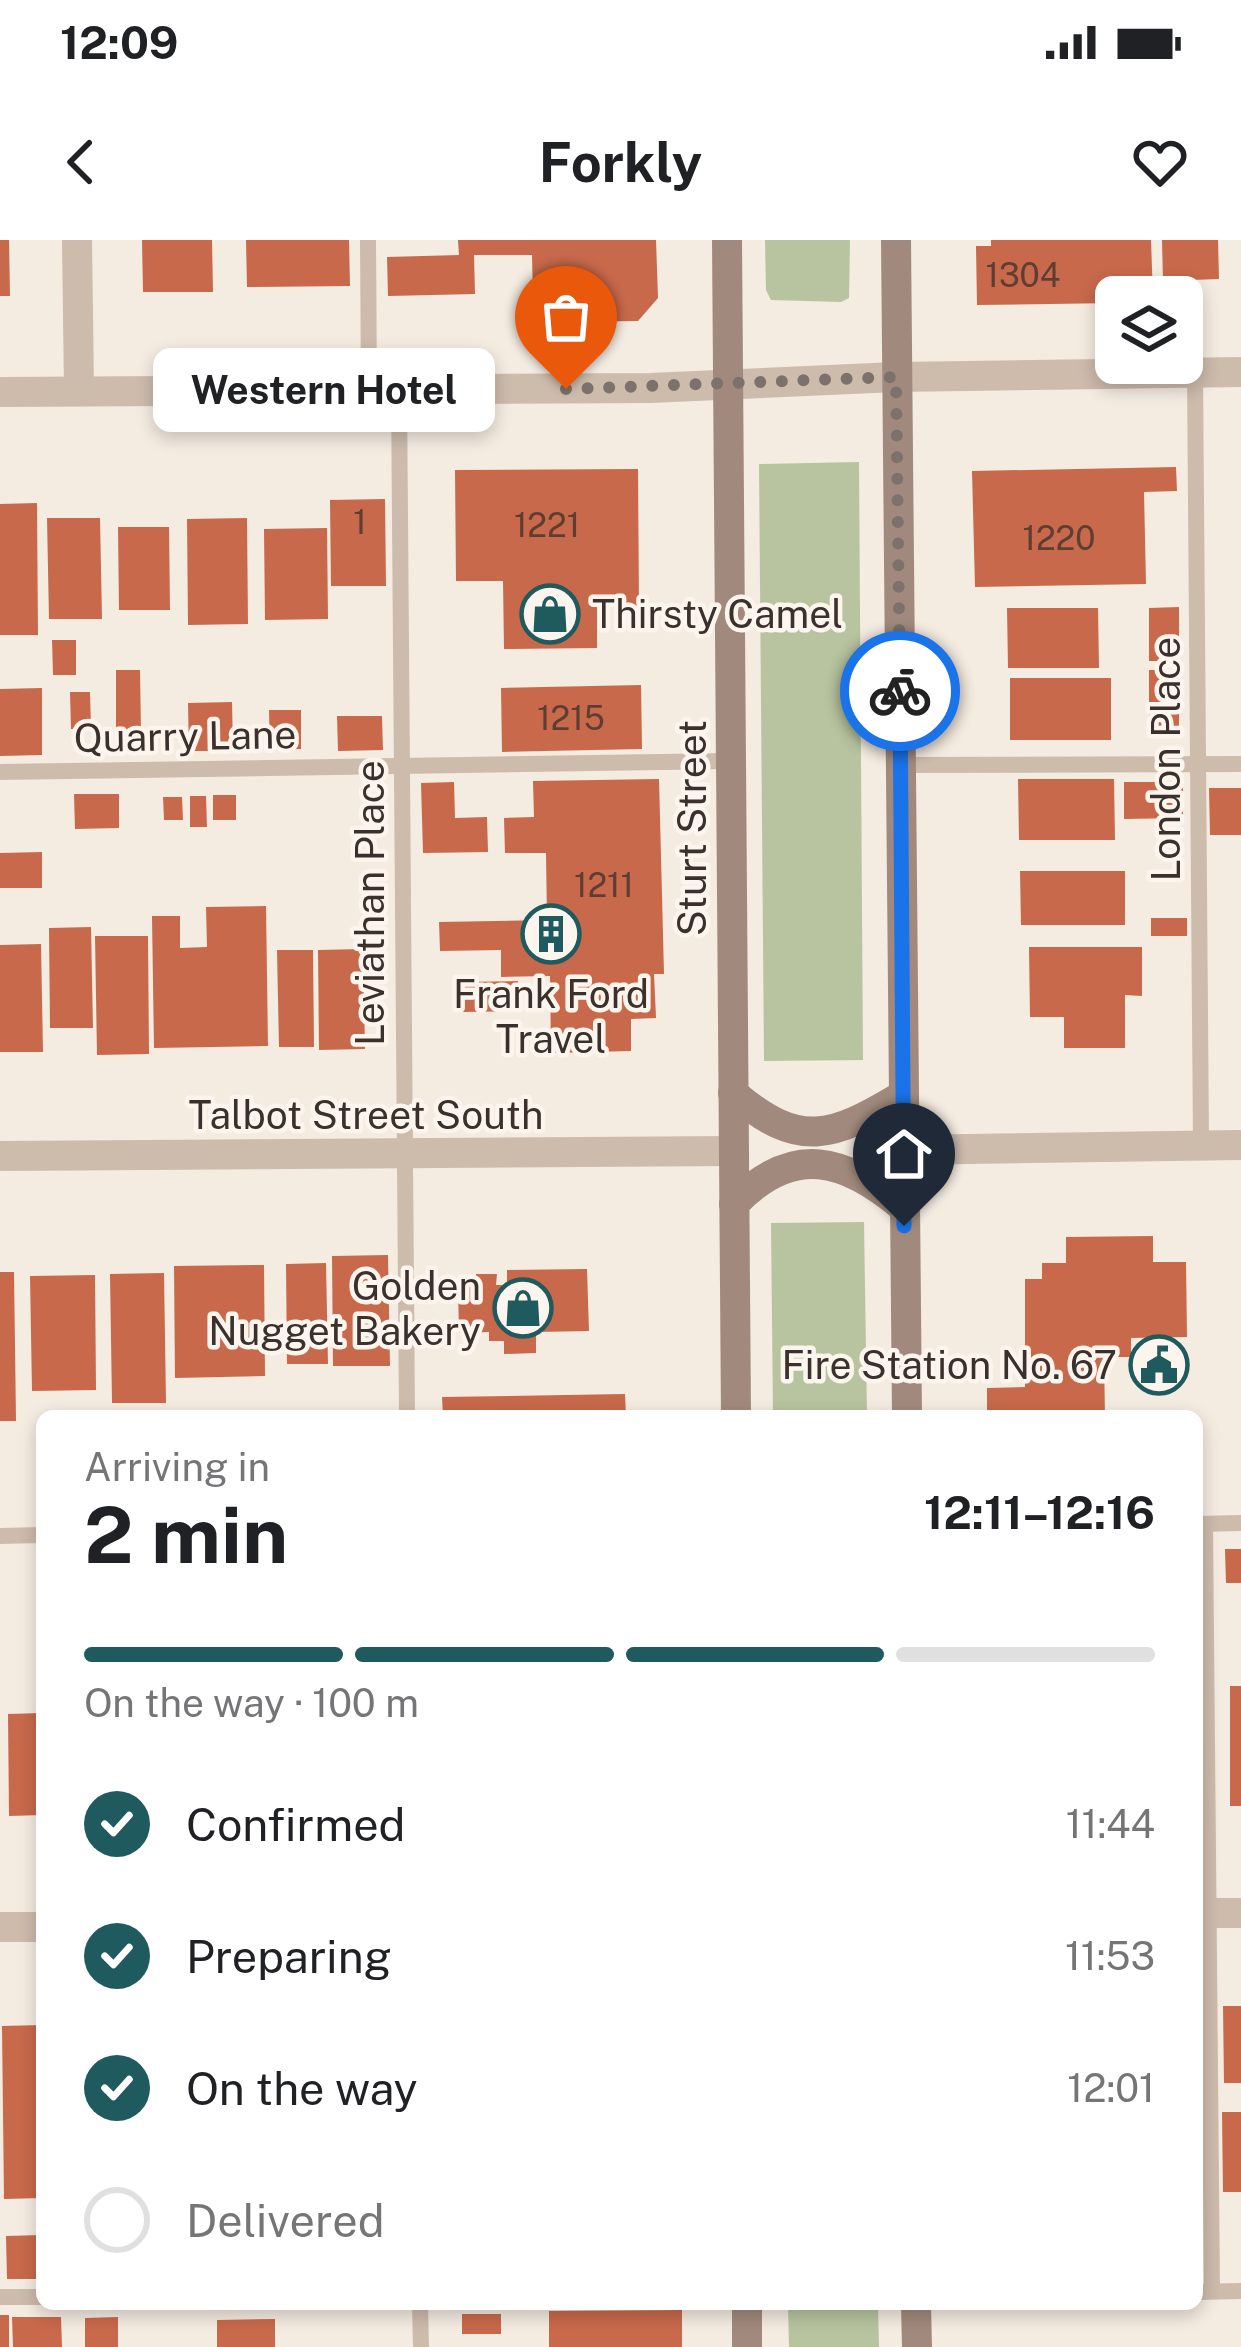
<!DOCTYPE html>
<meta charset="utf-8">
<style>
body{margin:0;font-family:"Public Sans",sans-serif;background:#f2f2f2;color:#202124;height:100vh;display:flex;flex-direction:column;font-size:45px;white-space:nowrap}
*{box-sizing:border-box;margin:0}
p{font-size:39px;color:#757577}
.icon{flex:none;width:66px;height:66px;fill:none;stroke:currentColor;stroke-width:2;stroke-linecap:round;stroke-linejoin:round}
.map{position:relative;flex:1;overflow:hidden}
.panel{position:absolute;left:36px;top:1170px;width:1167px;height:900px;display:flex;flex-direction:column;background:#fff;border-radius:18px;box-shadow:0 6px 18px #0003}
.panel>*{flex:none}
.fabs{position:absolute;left:1095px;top:36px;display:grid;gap:24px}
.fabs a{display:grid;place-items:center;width:108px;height:108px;border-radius:18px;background:#fff;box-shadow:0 6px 18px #0003;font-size:60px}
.pin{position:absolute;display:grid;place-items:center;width:102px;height:102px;color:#fff;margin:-123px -51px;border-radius:50% 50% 50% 0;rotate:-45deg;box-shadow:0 0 12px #0007}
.pin .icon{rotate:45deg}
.courier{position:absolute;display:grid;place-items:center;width:120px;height:120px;margin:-60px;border:9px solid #1a73e8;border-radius:50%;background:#fff;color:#222;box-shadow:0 3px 15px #0007}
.bubble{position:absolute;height:84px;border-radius:18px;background:#fff;box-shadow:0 6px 18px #0003;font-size:39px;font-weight:700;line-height:84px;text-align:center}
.summary em{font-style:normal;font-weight:700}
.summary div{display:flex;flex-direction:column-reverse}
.summary{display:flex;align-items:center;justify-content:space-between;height:204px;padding:0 48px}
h1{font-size:78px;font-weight:700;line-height:90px}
.bar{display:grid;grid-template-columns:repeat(4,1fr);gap:18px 12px;align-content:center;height:144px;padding:0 48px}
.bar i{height:15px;border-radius:9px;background:#e0e0e0}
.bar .on{background:#1f5a5e}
.bar p{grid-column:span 4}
ol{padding:0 48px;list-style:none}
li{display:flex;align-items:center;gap:36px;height:132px}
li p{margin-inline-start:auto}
li .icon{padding:12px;border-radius:50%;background:#1f5a5e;color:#fff;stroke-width:4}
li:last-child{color:#757577}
li i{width:66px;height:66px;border:6px solid #e0e0e0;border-radius:50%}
.status{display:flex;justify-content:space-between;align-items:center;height:84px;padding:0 60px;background:#fff;direction:ltr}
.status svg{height:33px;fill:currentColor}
header{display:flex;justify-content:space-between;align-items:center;height:156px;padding:0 48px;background:#fff;font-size:54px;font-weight:700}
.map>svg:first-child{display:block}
.green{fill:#b8c4a0}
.building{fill:#c8694b}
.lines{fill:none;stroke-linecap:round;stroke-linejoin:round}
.service{stroke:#cdbbac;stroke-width:16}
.minor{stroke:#cdbbac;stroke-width:30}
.tertiary{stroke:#cdbbac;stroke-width:30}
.secondary{stroke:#a18a7d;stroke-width:30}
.done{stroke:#7c716b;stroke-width:12;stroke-dasharray:0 21.6}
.route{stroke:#1a73e8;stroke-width:15}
.labels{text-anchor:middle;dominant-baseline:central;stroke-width:9;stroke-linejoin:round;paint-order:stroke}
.number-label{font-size:33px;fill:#5e3e33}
.poi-label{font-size:39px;fill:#3b302b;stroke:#fbf5ee;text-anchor:end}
.street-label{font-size:39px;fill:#3b302b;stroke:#fbf5ee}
</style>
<div class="status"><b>12:09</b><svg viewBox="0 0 49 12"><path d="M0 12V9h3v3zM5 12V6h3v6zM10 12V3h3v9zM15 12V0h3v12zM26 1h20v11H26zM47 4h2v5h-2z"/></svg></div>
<header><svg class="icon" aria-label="back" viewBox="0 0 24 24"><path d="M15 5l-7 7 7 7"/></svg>Forkly<svg class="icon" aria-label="heart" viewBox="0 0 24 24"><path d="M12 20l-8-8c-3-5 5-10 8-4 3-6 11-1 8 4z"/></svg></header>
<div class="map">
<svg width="1241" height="2107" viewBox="0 0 1241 2107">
<rect width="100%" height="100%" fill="#f4ebe1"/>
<g class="green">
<polygon points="765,0 850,0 849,58 841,62 771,60 766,50"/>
<polygon points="859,222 863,820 764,821 759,224"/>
<polygon points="864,982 867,1176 773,1176 771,983"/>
<polygon points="788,2064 878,2064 879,2107 789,2107"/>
</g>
<g class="building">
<polygon points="0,0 9,0 10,56 0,56"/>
<polygon points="142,0 212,0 213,52 143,52"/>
<polygon points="246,0 349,0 350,46 247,47"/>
<polygon points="458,0 656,0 658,58 638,81 557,82 557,56 533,57 532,15 474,15 475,54 388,56 387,17 459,15"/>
<polygon points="991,0 1151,0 1153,57 1116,57 1116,63 977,65 976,6 991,6"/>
<polygon points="1162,0 1218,0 1219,39 1163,41"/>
<polygon points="1176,227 1177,251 1144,252 1146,344 975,347 972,231"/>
<polygon points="638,229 639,366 597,366 597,408 504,409 503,341 456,341 455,230"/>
<polygon points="385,259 386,346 331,346 330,260"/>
<polygon points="37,263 38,395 0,395 0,264"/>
<polygon points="47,278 100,278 102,379 49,379"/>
<polygon points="247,278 248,384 188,385 187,279"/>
<polygon points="118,287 169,287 170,370 119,370"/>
<polygon points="327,288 328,379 265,380 264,289"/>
<polygon points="1179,367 1179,421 1149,421 1149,368"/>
<polygon points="1007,368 1098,368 1099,428 1008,428"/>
<polygon points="52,400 76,400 76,435 53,435"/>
<polygon points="116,430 140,430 141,494 116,494"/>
<polygon points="1149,430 1179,430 1179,497 1149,498"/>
<rect x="1010" y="438" width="101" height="62"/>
<polygon points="641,445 642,509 502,512 501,448"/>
<polygon points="42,448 42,515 0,516 0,449"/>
<polygon points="70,452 90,452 91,489 71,489"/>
<polygon points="232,462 233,511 189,511 188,463"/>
<polygon points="269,470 301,470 301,509 270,510"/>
<polygon points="337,476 382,476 383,510 338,511"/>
<polygon points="659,539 664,734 654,734 656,778 631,779 631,811 551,813 550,736 501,737 501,710 440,711 439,682 547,680 546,613 505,613 504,578 534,577 533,541"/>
<polygon points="1018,539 1114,539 1115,600 1019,600"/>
<polygon points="454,542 455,578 487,577 488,612 423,613 421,543"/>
<polygon points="1124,542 1183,542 1183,578 1124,579"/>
<polygon points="1209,548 1241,548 1241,595 1210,595"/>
<polygon points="74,554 119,554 119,588 75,589"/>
<rect x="213" y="555" width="23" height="25"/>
<polygon points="190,556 206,556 207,587 190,587"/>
<polygon points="163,557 182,557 183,580 164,580"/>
<polygon points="42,612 42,648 0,648 0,613"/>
<polygon points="1020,631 1125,631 1125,685 1021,685"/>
<polygon points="266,666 268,806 154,808 152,676 180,676 180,708 207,707 206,667"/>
<rect x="1151" y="678" width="36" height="18"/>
<polygon points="91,687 93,788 50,788 49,688"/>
<polygon points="95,696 148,696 149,814 97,815"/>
<polygon points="41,704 43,812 0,812 0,705"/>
<polygon points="1029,707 1142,707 1142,756 1125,755 1125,808 1064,808 1064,777 1030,777"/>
<polygon points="363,709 365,809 319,810 318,710"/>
<polygon points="277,710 313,710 314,807 279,807"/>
<polygon points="518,741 519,771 463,772 462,742"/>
<polygon points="1153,996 1153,1022 1186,1022 1187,1097 1131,1098 1131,1117 1104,1117 1105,1176 987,1176 987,1148 1025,1147 1025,1039 1042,1039 1042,1023 1066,1023 1066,997"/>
<polygon points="388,1015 390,1126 333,1126 332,1016"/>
<polygon points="326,1023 328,1124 287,1124 286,1024"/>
<polygon points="264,1025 265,1136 175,1138 174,1026"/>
<polygon points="587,1029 589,1091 536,1092 536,1113 504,1114 504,1101 489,1101 489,1092 459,1093 458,1046 476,1045 476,1034 497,1034 496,1045 507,1045 507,1030"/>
<polygon points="0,1032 14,1032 16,1181 0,1181"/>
<polygon points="164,1033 166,1163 112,1163 110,1034"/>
<polygon points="95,1035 96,1150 32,1151 30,1036"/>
<polygon points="625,1154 626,1176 443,1176 442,1157"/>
<polygon points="1225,1309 1241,1309 1241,1343 1226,1343"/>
<rect x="1230" y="1446" width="11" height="120"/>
<polygon points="42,1473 42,1575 9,1576 8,1474"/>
<polygon points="1223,1766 1241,1766 1241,1843 1224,1843"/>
<polygon points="42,1785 42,1958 4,1959 2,1786"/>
<polygon points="1222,1872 1241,1872 1241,1952 1223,1952"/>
<polygon points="42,1995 42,2039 7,2039 6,1996"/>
<polygon points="682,2070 682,2107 549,2107 549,2071"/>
<rect x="462" y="2074" width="39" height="20"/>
<rect x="0" y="2075" width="9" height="32"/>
<polygon points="12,2077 61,2077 62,2107 13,2107"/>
<polygon points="118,2077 118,2107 85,2107 85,2078"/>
<polygon points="275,2079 275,2107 217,2107 217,2080"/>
</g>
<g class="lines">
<g class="service">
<polyline points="368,0 369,151"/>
<polyline points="1195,132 1201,905"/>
<polyline points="399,150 407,1176"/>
<polyline points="900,525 1241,524"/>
<polyline points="0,532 730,521"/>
<polyline points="1197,1284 1241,1283"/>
<polyline points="1205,1284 1212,2051"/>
<polyline points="0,1296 42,1295"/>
<polyline points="1197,2052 1241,2051"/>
<polyline points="0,2057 42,2057"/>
<polyline points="420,2064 421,2107"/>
</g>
<g class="minor">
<polyline points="77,0 79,151"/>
<polyline points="903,910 1241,905"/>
<polyline points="0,916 733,911"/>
<polyline points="1197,1673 1241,1673"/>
<polyline points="0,1687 42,1687"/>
</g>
<polyline class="tertiary" points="0,152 650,148 896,137 1241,132"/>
<g class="secondary">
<polyline points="727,0 736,1176"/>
<polyline points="896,0 907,1176"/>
<path d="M733,853C799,910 832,898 903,855"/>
<path d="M734,964C793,903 845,918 904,968"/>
<polyline points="747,2064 747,2107"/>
<polyline points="916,2064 917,2107"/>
</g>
</g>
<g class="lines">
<polyline class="done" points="566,149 896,137 900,451"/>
<polyline class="route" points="900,451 904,986"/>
</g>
<defs>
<symbol id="shop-ring" viewBox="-11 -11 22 22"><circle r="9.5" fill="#fbf5ee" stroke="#1f5a5e" stroke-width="1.5"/><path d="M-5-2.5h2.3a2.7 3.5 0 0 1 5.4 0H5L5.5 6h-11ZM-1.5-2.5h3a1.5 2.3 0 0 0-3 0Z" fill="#1f5a5e"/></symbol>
<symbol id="building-ring" viewBox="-11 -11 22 22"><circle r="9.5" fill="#fbf5ee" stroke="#1f5a5e" stroke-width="1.5"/><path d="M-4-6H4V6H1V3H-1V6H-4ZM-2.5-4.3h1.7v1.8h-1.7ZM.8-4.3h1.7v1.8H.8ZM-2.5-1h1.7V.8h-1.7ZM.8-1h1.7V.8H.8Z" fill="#1f5a5e"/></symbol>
<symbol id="civic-ring" viewBox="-11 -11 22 22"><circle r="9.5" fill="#fbf5ee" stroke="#1f5a5e" stroke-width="1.5"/><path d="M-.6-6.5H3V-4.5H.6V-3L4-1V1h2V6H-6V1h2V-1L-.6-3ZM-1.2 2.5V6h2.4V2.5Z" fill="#1f5a5e"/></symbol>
</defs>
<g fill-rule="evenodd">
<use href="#shop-ring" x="517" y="341" width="66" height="66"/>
<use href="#building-ring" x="518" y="661" width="66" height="66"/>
<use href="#shop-ring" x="490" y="1035" width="66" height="66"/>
<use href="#civic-ring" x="1126" y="1092" width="66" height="66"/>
</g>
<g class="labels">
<g class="number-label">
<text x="1023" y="35">1304</text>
<text x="360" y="282">1</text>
<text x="547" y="285">1221</text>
<text x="1059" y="298">1220</text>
<text x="571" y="478">1215</text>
<text x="604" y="645">1211</text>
</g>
<g class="poi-label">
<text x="592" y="374" text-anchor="start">Thirsty Camel</text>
<text x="551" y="754" text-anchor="middle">Frank Ford<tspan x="551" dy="45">Travel</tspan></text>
<text x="481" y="1046">Golden<tspan x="481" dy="45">Nugget Bakery</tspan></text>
<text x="1117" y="1125">Fire Station No. 67</text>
</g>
<g class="street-label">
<text transform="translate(185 496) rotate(-1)">Quarry Lane</text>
<text transform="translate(1166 519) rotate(-90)">London Place</text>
<text transform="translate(692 588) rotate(-90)">Sturt Street</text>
<text transform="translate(370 663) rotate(-90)">Leviathan Place</text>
<text x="366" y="875">Talbot Street South</text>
</g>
</g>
</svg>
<div class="fabs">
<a><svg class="icon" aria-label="layers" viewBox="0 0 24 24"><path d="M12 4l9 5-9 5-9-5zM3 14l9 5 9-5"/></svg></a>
</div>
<div class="pin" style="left:566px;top:149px;background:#ea580c"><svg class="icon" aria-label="bag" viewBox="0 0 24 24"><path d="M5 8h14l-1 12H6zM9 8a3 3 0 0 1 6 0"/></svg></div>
<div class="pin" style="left:904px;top:986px;background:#1f2937"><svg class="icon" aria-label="home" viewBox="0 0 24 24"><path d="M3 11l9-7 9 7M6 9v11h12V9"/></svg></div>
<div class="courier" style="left:900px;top:451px"><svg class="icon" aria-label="bike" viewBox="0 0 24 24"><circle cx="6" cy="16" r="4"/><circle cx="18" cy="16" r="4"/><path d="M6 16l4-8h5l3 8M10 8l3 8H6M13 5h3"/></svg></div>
<div class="bubble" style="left:153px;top:108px;width:342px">Western Hotel</div>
<section class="panel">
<div class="summary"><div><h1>2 min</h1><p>Arriving in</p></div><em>12:11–12:16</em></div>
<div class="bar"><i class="on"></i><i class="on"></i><i class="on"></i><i></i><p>On the way · 100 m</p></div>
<ol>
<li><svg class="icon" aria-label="check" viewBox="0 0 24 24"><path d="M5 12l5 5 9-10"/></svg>Confirmed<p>11:44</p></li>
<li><svg class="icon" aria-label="check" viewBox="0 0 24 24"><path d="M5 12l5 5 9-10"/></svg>Preparing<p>11:53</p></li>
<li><svg class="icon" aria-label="check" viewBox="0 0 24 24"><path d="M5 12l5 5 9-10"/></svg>On the way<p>12:01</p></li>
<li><i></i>Delivered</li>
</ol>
</section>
</div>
